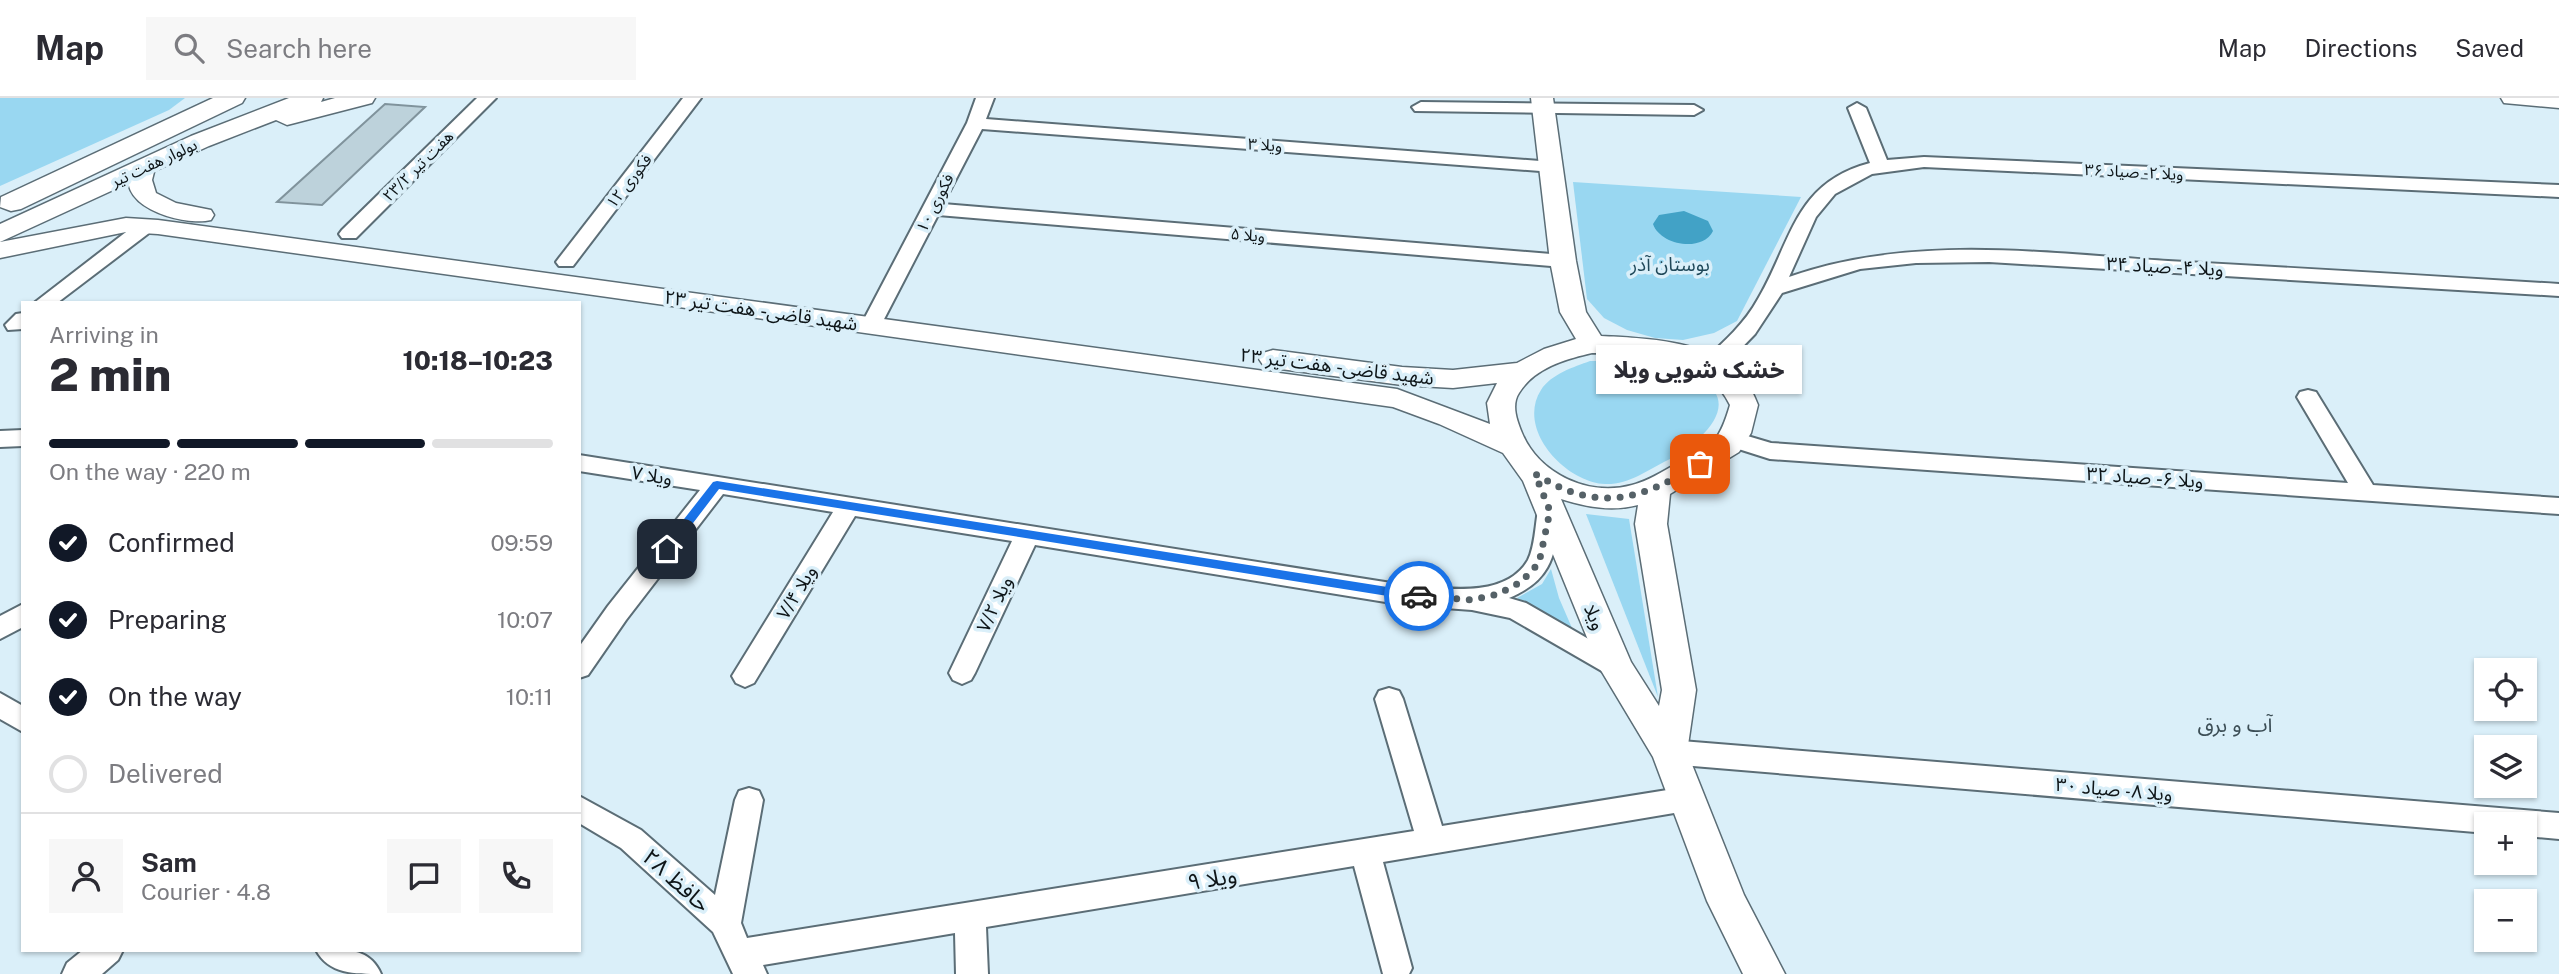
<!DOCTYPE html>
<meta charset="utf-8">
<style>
body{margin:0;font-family:"Public Sans","Noto Sans Arabic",sans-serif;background:#f7f7f7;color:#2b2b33;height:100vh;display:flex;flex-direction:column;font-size:26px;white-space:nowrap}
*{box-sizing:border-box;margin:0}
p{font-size:23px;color:#7c7c81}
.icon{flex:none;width:38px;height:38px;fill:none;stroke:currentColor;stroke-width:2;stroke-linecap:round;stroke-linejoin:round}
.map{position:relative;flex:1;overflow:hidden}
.sheet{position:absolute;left:21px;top:203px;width:560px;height:651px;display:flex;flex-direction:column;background:#fff;border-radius:0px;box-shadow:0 2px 5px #0004}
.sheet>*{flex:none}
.fabs{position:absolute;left:2474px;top:560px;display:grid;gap:14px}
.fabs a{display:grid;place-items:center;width:63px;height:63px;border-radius:0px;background:#fff;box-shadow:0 2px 5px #0004;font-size:35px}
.pin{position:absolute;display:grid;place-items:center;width:60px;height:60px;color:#fff;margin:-30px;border-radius:14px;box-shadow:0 4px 10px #0006}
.courier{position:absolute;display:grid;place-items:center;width:70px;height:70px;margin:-35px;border:5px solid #1a73e8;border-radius:50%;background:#fff;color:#222;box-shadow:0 2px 9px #0007}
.bubble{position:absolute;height:49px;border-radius:0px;background:#fff;box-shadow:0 2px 5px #0004;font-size:23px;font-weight:800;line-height:49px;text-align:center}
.summary em{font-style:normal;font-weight:800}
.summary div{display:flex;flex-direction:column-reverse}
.summary{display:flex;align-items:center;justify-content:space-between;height:119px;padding:0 28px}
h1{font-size:46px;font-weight:800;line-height:52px}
.bar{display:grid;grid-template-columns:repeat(4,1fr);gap:10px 7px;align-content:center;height:84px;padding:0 28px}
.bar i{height:9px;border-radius:5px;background:#e1e1e2}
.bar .selected{background:#111827}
.bar p{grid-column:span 4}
.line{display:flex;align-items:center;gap:18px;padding:0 28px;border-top:2px solid #e1e1e2}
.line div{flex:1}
.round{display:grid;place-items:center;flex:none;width:74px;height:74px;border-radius:0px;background:#f7f7f7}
ol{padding:0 28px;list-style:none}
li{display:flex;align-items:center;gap:21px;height:77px}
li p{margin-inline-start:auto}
li .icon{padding:7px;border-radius:50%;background:#111827;color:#fff;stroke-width:4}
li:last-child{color:#7c7c81}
li i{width:38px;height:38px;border:4px solid #e1e1e2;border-radius:50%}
header{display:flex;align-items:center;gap:42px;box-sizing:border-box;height:98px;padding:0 35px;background:#fff;border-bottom:2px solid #e1e1e2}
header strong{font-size:33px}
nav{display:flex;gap:38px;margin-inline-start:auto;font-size:24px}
.search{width:490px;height:63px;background:#f7f7f7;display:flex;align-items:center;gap:18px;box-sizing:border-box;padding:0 24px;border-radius:0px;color:#7c7c81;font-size:26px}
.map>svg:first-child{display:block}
.green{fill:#99d7f1}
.water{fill:#42a2c6}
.building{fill:#bdd2db;stroke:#80939c;stroke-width:2}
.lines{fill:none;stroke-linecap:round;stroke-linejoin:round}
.minor-casing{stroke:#5b6d76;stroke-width:4}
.tertiary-casing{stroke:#5b6d76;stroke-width:3}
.secondary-casing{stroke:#5b6d76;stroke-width:3}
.minor{fill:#fff;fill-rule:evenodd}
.tertiary{fill:#fff;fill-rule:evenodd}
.secondary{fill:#fff;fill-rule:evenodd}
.route{fill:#1a73e8}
.done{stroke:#556167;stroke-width:7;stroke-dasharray:0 12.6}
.labels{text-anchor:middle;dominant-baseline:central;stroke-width:7;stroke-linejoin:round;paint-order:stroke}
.far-street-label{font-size:16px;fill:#0e1518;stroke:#daeff9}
.park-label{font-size:19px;fill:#1f4859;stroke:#daeff9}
.street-label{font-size:19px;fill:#0e1518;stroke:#daeff9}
.neighbourhood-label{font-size:21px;fill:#3c4e56;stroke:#daeff9}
.near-street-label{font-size:23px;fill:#0e1518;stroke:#daeff9}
</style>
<header>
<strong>Map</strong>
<div class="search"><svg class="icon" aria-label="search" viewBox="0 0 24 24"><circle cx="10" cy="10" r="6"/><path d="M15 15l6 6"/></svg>Search here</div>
<nav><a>Map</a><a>Directions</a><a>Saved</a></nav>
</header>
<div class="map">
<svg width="2559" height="876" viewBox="0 0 2559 876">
<rect width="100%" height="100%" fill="#daeff9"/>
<g class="green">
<polygon points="0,0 185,0 169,12 0,88"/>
<polygon points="1573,84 1801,99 1737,223 1714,235 1683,242 1655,240 1627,232 1604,220 1587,201"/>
<path d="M1590,263C1619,263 1675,267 1700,281C1746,307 1696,347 1668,362C1648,372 1628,387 1605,386C1565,384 1516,331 1541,292C1551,276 1574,269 1590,263Z"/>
<polygon points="1586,416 1629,421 1658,599"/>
<polygon points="1551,471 1559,500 1572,530 1517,500 1542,486"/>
</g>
<path class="water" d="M1684,113L1708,123L1713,133C1702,155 1660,147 1653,126L1659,117Z"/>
<polygon class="building" points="385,6 425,9 322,107 277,104"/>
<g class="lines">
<defs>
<g id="minor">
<polygon points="477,0 496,0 356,140 342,140 339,136 342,132"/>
<polygon points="683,0 701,0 573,168 559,168 556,164 559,160"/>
<polygon points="976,0 994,0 986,21 1553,64 1562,69 1553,74 982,31 943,106 1563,157 1570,159 1573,163 1570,167 1563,169 938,117 881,227 878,232 864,232 861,227 967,25"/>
<polygon points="1421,4 1694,7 1703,12 1694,17 1415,13 1412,9"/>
<path d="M1857,5L1866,10L1887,62L1924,59L2559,87V99L1924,69L1872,76L1835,96L1816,119L1789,179C1911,136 2042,155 2168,163C2298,170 2429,178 2559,186V198L1989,164L1916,165L1860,171L1782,195L1755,236L1720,272H1704L1701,267L1704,262C1724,244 1745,225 1758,201C1792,143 1794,85 1870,65L1848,10Z"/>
<polygon points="146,122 156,128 153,132 57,205 34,205 139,124"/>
<polygon points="23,215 23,231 8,232 5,227 16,216"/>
<polygon points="2308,292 2316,294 2373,387 2559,400 2559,416 1770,361 1726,347 1723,342 1726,337 1734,334 1771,345 2348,385 2297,299 2300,294"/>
<polygon points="23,332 23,348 0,349 0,333"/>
<path d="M579,357L1404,487C1441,490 1505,502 1528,462C1535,448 1535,428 1538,413L1541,407L1550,404L1559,407L1562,413C1554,456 1554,481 1509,500L1526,505L1625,562L1629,569L1625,576L1616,579L1607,576L1510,520L1472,512L1404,507L1035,447L975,575L971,582L962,586L953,582L949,575L1012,443L855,418L754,585L745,589L736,585L732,578L833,414L723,396L626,522L588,577L579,580V549L608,508L700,392L579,373Z"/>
<polygon points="23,506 23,529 0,541 0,518"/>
<polygon points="1389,590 1399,593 1403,601 1442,728 1686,689 1696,692 1700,701 1696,710 1686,713 1383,764 1412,870 1409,876 1383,876 1354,768 986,829 988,876 956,876 955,835 763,867 767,876 733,876 713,834 621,750 579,725 579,698 641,732 715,797 735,702 739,693 749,690 759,693 763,702 741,825 747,840 1414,733 1375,601 1379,593"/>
<polygon points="0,595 23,608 23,634 0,621"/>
<polygon points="1669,642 2559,715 2559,741 2525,738 2525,726 2487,726 2487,735 1669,666 1659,662 1655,654 1659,646"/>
<polygon points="83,852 123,852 118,862 102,876 62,876 67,865"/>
<path d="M316,852C343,852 369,848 381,876C354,876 329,876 316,852Z"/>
</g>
<g id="tertiary">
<path d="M1531,0H1553L1576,163L1586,214L1601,238C1643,240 1713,242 1743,279C1749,287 1754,297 1758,307L1751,335L1739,354L1670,396L1667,426L1696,592L1687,654L1744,797L1785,876H1743L1707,803L1653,659L1599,569L1523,383L1503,355L1439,326L1393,309L158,136L126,134L0,160V144L126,120L158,122L1397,291L1490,326L1487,305L1497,285L1453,290L1402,287L1273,270L1263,267L1259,261L1263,255L1273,252L1402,269L1453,272L1517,265L1544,251L1576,241L1560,214L1550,163ZM1592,255C1642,257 1705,255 1730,307C1718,348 1712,346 1676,366C1662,374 1648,383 1632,387C1589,399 1539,376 1522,335C1517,323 1511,307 1519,295C1534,270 1566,261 1592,255ZM1561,401C1587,409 1611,414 1638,407L1635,426L1662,592L1659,608L1631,564Z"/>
<path d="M143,63L151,65L155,70L152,82L156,95L176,105L211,112L214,117L211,122C182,129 106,106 135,65Z"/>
</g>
<g id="secondary">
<polygon points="213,0 245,0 242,5 21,111 11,113 0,109 1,99"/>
<polygon points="289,0 323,0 321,4 335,0 375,0 372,5 287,27 276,22 209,48 0,144 0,126 191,38"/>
<polygon points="2501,0 2559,0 2559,10 2504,5"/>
</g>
</defs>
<use href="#minor" class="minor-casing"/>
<use href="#tertiary" class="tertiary-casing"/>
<use href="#secondary" class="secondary-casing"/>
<use href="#minor" class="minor"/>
<use href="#tertiary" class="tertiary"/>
<use href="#secondary" class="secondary"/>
</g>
<polygon class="route" points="717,383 1419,494 1425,498 1419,503 719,391 671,454 663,454 663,448 713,384"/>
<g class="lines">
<path class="done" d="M1419,498L1472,502L1498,496L1521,484L1539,465L1550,413L1535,376C1548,383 1561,391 1575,395C1623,410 1660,389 1700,366"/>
</g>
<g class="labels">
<g class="far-street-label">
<text transform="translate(1265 47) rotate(4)">ویلا ۳</text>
<text transform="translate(154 65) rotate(-25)">بولوار هفت تیر</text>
<text transform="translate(418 68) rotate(-45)">هفت تیر ۲۳/۲</text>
<text transform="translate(2134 74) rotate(3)">ویلا ۲ - صیاد ۳۶</text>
<text transform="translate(629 83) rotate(-52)">فکوری ۱۲</text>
<text transform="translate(935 105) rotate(-63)">فکوری ۱۰</text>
<text transform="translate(1248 137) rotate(5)">ویلا ۵</text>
</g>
<g class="park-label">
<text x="1670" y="166">بوستان آذر</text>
</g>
<g class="street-label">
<text transform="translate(2165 168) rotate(3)">ویلا ۴ - صیاد ۳۴</text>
<text transform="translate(761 212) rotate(8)">شهید قاضی - هفت تیر ۲۳</text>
<text transform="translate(1337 268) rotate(7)">شهید قاضی - هفت تیر ۲۳</text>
<text transform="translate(652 377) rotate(9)">ویلا ۷</text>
<text transform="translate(2145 379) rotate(4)">ویلا ۶ - صیاد ۳۲</text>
<text transform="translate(796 494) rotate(-59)">ویلا ۷/۴</text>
<text transform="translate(994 506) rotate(-65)">ویلا ۷/۲</text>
<text transform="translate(1595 519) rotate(67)">ویلا</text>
<text transform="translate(2114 691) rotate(5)">ویلا ۸ - صیاد ۳۰</text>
</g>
<g class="neighbourhood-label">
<text x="2235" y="626">آب و برق</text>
</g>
<g class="near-street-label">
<text transform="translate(1212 780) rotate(-9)">ویلا ۹</text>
<text transform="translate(677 782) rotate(42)">حافظ ۲۸</text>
</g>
</g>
</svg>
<div class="fabs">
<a><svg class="icon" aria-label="locate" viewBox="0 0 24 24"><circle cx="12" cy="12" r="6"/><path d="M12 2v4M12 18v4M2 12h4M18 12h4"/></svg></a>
<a><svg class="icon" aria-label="layers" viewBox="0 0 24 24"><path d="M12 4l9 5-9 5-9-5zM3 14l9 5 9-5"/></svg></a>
<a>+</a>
<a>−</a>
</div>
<div class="pin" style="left:1700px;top:366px;background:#ea580c"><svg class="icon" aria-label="bag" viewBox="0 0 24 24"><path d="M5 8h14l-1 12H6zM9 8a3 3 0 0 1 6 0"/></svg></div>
<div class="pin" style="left:667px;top:451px;background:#1f2937"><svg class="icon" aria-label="home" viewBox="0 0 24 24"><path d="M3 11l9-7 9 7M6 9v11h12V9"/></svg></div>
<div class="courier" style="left:1419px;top:498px"><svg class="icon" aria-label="car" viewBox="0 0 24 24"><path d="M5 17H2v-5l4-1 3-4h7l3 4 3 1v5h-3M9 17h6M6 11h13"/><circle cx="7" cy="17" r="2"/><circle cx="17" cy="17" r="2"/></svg></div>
<div class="bubble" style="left:1596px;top:247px;width:206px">خشک شویی ویلا</div>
<section class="sheet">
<div class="summary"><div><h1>2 min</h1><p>Arriving in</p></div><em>10:18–10:23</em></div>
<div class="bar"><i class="selected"></i><i class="selected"></i><i class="selected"></i><i></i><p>On the way · 220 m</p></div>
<ol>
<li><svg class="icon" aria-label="check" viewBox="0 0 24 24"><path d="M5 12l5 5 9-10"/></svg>Confirmed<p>09:59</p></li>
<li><svg class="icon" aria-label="check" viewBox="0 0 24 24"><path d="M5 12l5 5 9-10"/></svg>Preparing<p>10:07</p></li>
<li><svg class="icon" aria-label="check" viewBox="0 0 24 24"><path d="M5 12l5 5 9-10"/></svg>On the way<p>10:11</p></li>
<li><i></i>Delivered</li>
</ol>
<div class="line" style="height:126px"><a class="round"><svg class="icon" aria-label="person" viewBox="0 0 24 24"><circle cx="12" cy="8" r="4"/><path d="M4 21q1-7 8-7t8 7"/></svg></a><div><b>Sam</b><p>Courier · 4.8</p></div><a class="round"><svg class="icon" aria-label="chat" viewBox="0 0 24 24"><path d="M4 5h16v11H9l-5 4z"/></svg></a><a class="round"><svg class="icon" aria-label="phone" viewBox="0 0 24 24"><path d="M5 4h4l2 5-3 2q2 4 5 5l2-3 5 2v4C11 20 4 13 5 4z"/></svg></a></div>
</section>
</div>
